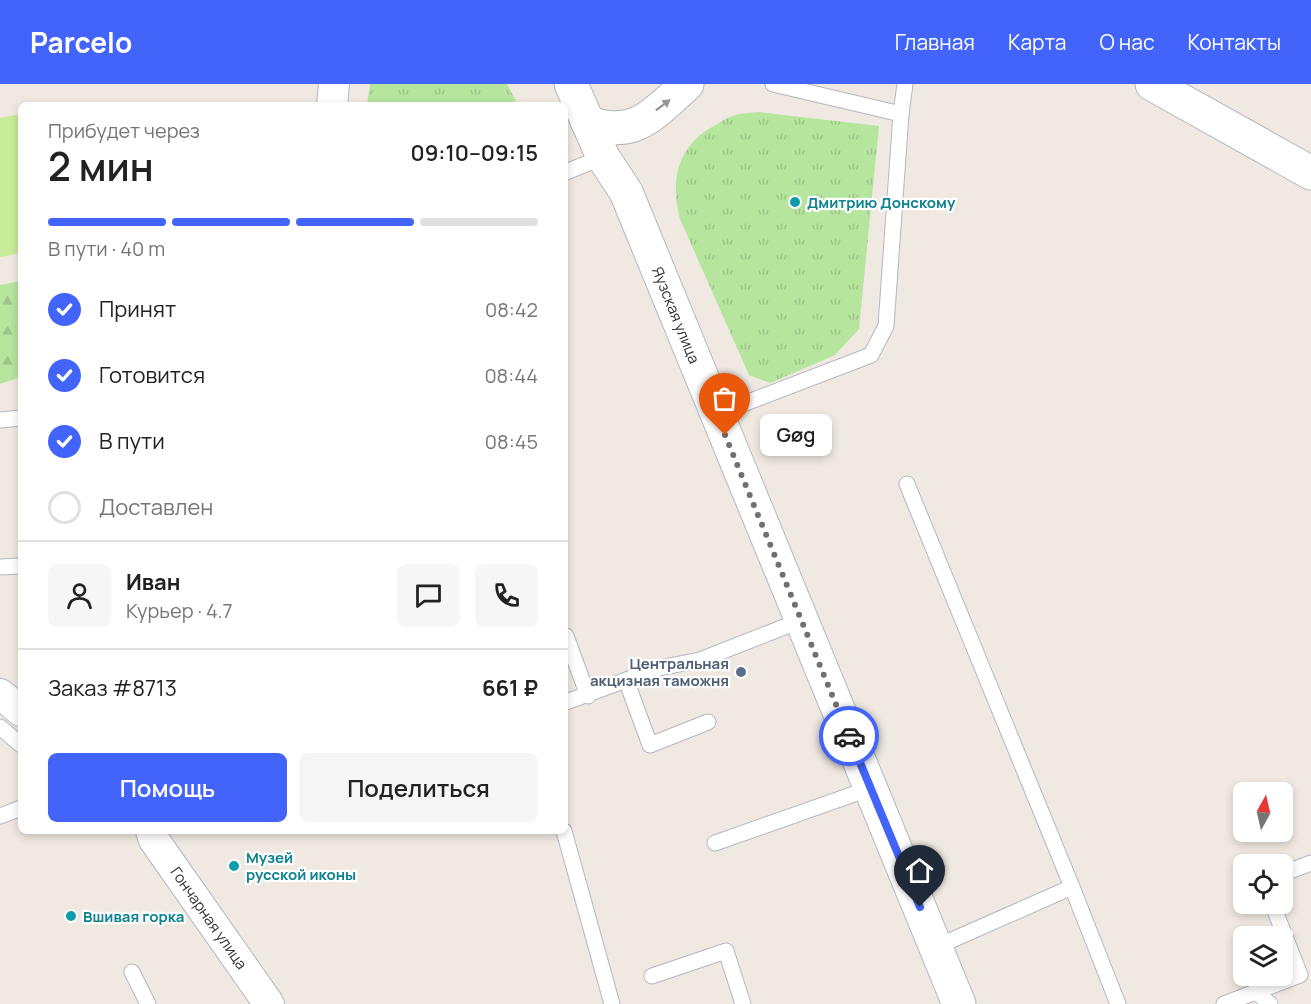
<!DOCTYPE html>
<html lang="ru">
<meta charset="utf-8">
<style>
body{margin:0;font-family:Manrope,sans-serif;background:#f6f6f6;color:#222;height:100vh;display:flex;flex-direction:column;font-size:22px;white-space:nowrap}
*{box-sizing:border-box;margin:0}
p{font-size:20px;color:#767676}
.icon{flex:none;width:33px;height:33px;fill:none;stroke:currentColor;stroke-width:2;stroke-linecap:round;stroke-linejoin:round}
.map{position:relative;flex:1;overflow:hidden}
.sheet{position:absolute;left:18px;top:18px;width:550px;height:732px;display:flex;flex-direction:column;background:#fff;border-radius:9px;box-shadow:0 3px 9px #0003}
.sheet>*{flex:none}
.needle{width:39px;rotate:8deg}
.controls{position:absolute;left:1233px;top:698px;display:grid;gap:12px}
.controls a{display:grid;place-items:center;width:60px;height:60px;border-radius:9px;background:#fff;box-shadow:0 3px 9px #0003;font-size:30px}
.pin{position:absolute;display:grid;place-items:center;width:51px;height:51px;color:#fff;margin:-62px -26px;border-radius:50% 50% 50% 0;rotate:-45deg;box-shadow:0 0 6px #0007}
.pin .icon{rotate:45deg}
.courier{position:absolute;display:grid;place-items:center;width:60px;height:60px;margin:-30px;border:4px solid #4264fb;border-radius:50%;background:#fff;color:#222;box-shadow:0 2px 8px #0007}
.bubble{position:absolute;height:42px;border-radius:9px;background:#fff;box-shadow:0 3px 9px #0003;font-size:20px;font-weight:600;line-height:42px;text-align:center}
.summary em{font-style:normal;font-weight:600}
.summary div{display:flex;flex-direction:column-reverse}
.summary{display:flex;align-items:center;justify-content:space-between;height:102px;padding:0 30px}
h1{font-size:39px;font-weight:600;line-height:45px}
.bar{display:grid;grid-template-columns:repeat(4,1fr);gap:9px 6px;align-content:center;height:72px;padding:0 30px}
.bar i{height:8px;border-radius:4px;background:#e0e0e0}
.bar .on{background:#4264fb}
.bar p{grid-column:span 4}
.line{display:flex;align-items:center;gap:15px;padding:0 30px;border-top:2px solid #e0e0e0}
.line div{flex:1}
.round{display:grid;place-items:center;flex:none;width:63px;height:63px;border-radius:9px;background:#f6f6f6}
ol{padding:0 30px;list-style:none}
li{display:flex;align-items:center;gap:18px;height:66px}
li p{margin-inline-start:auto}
li .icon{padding:6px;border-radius:50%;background:#4264fb;color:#fff;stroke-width:4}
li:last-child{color:#767676}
li i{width:33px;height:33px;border:3px solid #e0e0e0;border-radius:50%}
.primary-button{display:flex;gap:12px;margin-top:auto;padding:12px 30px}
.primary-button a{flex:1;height:69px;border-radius:9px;background:#4264fb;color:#fff;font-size:24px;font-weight:600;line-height:69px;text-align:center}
.primary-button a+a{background:#f6f6f6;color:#222}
header{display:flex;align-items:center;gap:36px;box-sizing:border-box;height:84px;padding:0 30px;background:#4264fb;color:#fff}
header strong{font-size:28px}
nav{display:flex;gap:33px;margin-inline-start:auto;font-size:21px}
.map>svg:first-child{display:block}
.forest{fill:url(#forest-firs)}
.park{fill:url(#park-tufts)}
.pitch{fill:#c9ec9a}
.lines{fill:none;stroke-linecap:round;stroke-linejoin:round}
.lane-casing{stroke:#b4b7c1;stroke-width:17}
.street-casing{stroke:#b4b7c1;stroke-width:32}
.secondary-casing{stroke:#b4b7c1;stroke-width:35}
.lane{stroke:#fff;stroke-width:15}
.street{stroke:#fff;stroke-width:30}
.secondary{stroke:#fff;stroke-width:33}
.oneway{fill:#969696}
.done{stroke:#726f6d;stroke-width:6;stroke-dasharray:0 10.8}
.route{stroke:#4264fb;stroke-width:8}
.culture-dot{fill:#0f9aa8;stroke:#fff;stroke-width:2}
.service-dot{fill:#5c6f8a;stroke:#fff;stroke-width:2}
.labels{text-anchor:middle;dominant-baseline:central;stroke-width:4.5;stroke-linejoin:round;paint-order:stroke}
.culture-label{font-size:15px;font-weight:bold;fill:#0d838f;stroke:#fff;text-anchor:start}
.street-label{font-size:15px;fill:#2e2e2e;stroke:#fff}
.service-label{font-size:15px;font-weight:bold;fill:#4e5e75;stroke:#fff;text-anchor:end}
</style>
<header>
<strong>Parcelo</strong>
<nav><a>Главная</a><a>Карта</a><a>О нас</a><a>Контакты</a></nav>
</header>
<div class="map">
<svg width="1311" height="920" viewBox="0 0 1311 920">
<defs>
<pattern id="forest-firs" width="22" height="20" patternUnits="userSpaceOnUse" patternTransform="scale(1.5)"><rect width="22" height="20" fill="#b6e59e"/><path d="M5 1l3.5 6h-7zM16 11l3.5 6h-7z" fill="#9dc588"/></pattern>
<pattern id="park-tufts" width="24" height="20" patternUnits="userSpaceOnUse" patternTransform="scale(1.5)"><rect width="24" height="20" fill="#b6e59e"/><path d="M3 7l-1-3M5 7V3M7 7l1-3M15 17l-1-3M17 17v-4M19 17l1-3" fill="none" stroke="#9dc588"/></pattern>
</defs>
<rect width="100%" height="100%" fill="#efe9e1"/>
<polygon class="forest" points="21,197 21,293 0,300 0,201"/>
<g class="park">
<polygon points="370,0 507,0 518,21 367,21"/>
<path d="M758,28L879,42L859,245L835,271L770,299L749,291L680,135C670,96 677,62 714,42C720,38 728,33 735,31C742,29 751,29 758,28Z"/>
</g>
<polygon class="pitch" points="21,30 21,169 0,173 0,34"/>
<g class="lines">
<defs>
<g id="lane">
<polyline points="901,30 905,0"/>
<polyline points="566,88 603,73"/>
<polyline points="717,330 871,271 886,242 901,30 773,0"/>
<polyline points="0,336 21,334"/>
<polyline points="907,400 1072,803 936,863"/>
<polyline points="0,483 21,482"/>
<polyline points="566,552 588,612"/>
<polyline points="626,596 650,661 708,638"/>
<polyline points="566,618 659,584 700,576 802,536"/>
<polyline points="0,643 21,661"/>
<polyline points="0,732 21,724"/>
<polyline points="564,747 612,920"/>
<polyline points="715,759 871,704"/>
<polyline points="1282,790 1311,779"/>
<polyline points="1072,803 1118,920"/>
<polyline points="132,888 148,920"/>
<polyline points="652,892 726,867 743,920"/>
<polyline points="1256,908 1270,920"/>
<polyline points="1224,920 1300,891 1272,819"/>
</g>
<g id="street">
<polyline points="332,21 334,0"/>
<polyline points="0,610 21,627"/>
<polyline points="151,747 154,756 269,920"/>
</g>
<g id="secondary">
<polyline points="571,0 603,73 626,108 959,920"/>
<polyline points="1152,0 1311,89"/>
<path d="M587,37C601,45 624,46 638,39C653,33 675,11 687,0"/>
</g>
</defs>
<use href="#lane" class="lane-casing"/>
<use href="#street" class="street-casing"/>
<use href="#secondary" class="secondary-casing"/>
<use href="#lane" class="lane"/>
<use href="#street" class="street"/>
<use href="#secondary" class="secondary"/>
</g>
<defs><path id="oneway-solid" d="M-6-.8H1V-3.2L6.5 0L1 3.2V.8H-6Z" transform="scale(1.5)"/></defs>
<use class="oneway" href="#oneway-solid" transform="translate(663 21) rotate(-37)"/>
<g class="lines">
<polyline class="done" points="725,351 849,652"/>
<polyline class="route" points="849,652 920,823"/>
</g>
<g class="culture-dot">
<circle cx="795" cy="118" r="6"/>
<circle cx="234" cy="782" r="6"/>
<circle cx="71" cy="832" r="6"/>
</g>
<circle class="service-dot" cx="741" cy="588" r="6"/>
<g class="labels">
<g class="culture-label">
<text x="807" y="118">Дмитрию Донскому</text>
<text x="246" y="773">Музей<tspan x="246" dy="17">русской иконы</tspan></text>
<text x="83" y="832">Вшивая горка</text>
</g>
<g class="street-label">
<text transform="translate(676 231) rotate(68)">Яузская улица</text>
<text transform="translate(209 834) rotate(55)">Гончарная улица</text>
</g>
<g class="service-label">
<text x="729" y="579">Центральная<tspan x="729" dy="17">акцизная таможня</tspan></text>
</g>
</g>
</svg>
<div class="controls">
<a><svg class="needle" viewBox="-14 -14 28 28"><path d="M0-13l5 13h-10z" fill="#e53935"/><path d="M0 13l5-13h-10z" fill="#767676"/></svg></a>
<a><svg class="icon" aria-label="locate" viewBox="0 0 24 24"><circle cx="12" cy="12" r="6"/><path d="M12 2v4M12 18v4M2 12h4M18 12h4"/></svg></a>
<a><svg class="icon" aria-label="layers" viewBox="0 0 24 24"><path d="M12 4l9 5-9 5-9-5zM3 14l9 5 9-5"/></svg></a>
</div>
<div class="pin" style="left:725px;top:351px;background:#ea580c"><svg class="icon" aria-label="bag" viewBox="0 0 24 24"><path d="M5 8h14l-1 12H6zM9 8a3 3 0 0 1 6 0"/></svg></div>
<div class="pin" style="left:920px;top:823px;background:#1f2937"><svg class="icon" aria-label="home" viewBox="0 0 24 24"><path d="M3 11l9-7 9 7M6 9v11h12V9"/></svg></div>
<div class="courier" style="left:849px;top:652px"><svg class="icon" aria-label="car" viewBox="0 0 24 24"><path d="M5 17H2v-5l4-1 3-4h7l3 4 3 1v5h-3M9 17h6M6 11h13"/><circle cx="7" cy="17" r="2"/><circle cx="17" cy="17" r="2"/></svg></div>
<div class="bubble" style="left:760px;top:330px;width:72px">Gøg</div>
<section class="sheet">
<div class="summary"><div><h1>2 мин</h1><p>Прибудет через</p></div><em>09:10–09:15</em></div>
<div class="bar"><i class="on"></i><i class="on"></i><i class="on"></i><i></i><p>В пути · 40 m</p></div>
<ol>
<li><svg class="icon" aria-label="check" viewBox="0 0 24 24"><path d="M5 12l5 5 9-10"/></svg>Принят<p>08:42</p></li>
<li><svg class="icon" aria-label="check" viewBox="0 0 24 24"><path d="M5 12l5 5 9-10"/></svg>Готовится<p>08:44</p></li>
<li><svg class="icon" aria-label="check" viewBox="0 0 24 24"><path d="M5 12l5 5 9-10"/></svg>В пути<p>08:45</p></li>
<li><i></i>Доставлен</li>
</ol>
<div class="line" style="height:108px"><a class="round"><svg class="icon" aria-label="person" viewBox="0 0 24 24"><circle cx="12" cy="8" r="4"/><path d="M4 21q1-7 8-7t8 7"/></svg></a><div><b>Иван</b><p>Курьер · 4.7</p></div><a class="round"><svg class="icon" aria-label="chat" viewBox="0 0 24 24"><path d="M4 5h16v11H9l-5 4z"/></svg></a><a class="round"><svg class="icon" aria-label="phone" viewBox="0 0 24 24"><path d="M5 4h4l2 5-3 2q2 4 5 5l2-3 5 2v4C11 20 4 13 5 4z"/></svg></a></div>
<div class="line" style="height:78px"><div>Заказ #8713</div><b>661 ₽</b></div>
<div class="primary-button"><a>Помощь</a><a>Поделиться</a></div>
</section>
</div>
